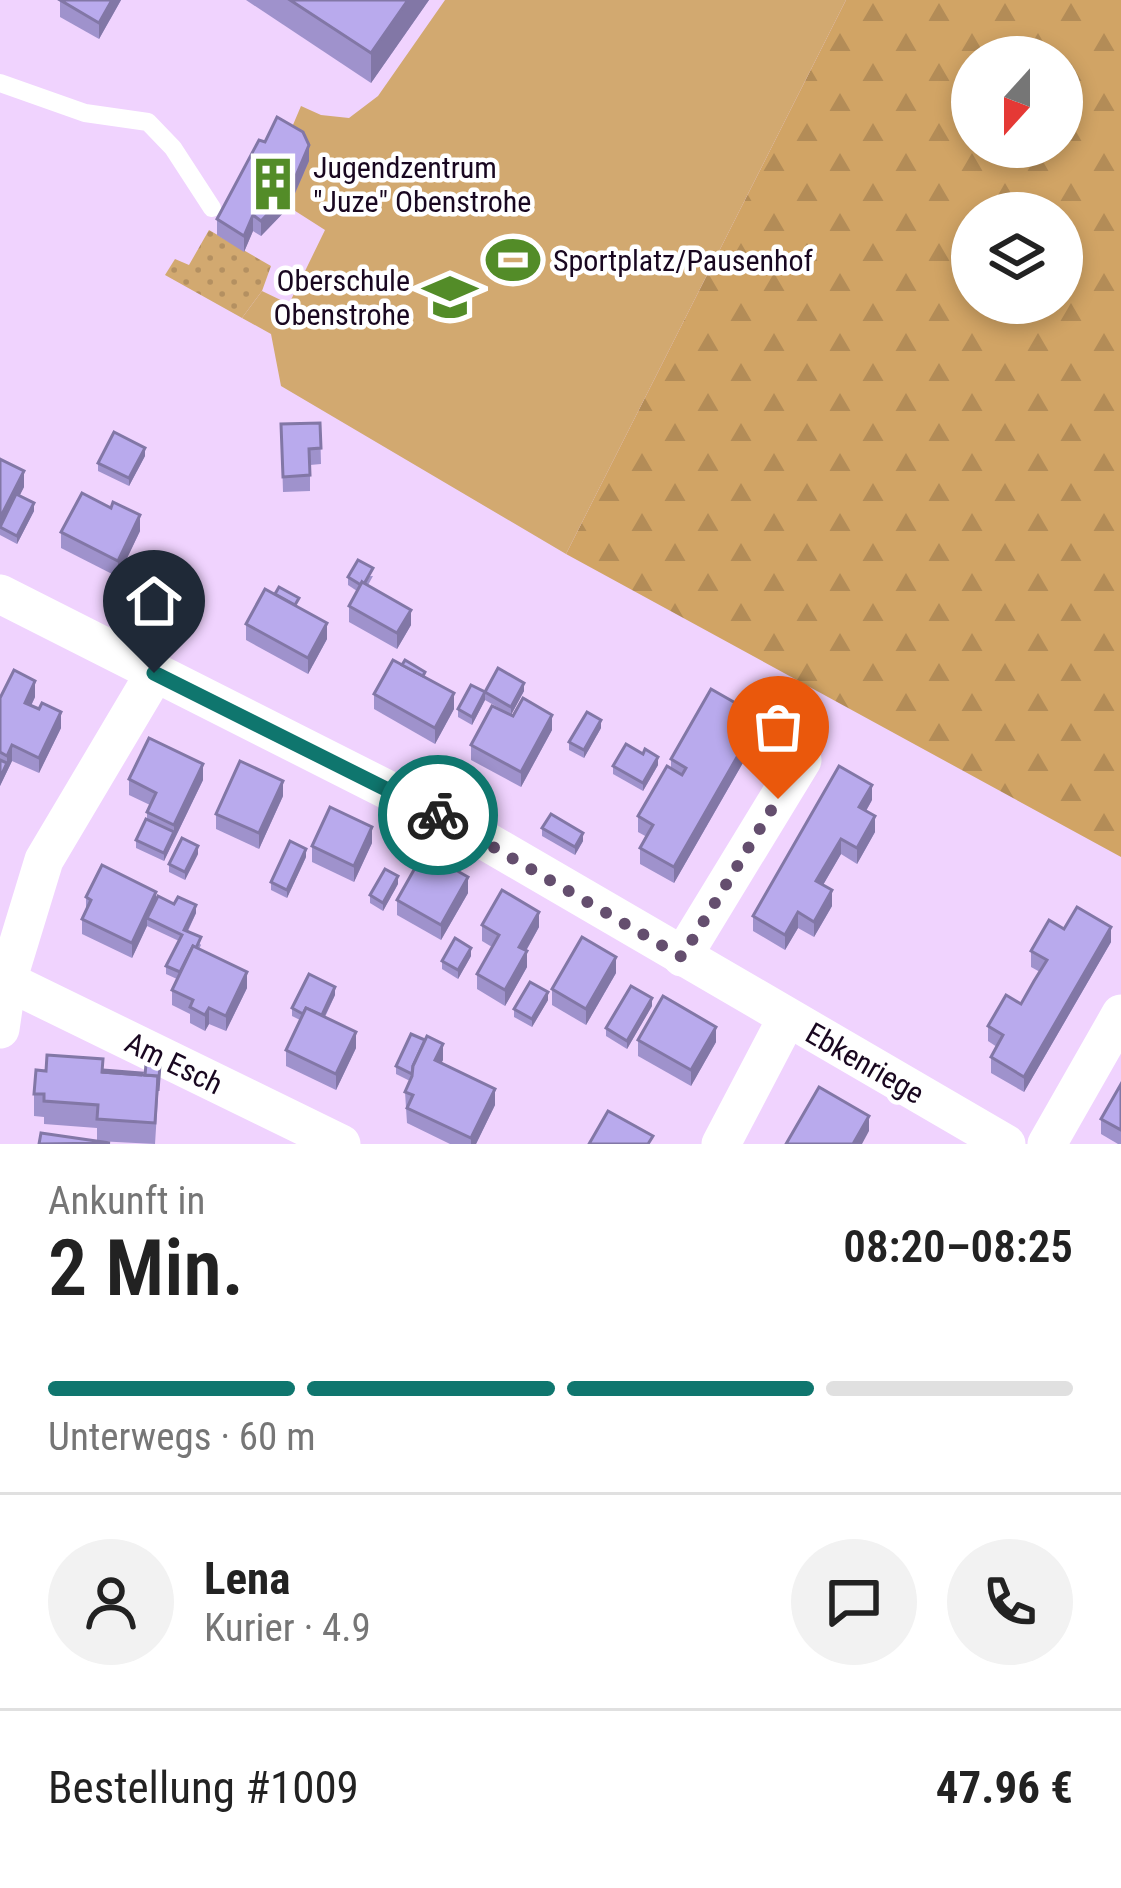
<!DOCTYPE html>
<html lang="de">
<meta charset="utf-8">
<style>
body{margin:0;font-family:"Roboto Condensed",sans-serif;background:#f2f2f2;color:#222;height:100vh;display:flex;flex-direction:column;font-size:45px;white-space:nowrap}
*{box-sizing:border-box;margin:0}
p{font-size:39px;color:#767676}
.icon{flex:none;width:66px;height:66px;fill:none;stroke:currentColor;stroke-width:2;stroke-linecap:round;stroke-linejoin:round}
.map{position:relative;height:1144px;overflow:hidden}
.sheet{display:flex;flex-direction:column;background:#fff;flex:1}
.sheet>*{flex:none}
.needle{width:78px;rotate:201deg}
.buttons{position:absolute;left:951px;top:36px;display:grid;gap:24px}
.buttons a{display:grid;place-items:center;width:132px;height:132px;border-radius:50%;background:#fff;box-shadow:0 6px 18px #0003;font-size:60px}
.pin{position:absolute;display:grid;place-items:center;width:102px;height:102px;color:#fff;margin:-123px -51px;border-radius:50% 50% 50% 0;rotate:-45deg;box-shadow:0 0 12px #0007}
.pin .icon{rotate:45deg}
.courier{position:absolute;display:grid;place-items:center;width:120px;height:120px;margin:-60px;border:9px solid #0f766e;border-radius:50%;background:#fff;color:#222;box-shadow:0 3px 15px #0007}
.headline em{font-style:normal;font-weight:600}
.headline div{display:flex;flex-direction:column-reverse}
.headline{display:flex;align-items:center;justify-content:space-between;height:204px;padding:0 48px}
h1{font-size:78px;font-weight:600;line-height:90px}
.bar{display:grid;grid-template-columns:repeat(4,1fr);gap:18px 12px;align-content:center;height:144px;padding:0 48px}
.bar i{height:15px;border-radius:9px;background:#e0e0e0}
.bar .active{background:#0f766e}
.bar p{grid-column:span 4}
.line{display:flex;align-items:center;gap:30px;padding:0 48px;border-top:3px solid #e0e0e0}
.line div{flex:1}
.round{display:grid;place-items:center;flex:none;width:126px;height:126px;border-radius:63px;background:#f2f2f2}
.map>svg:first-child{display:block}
.forest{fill:url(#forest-firs);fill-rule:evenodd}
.park{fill:url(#park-dots)}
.pitch{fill:#d2a970}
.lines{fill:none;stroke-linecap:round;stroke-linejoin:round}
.service{stroke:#fff;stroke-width:18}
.minor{stroke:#fff;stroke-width:39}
.wall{fill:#9f92cc}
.shaded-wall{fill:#8277a6}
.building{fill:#b9aaed;stroke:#8277a6;stroke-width:3}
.done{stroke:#644e6e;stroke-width:12;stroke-dasharray:0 21.6}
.route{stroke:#0f766e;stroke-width:15}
.labels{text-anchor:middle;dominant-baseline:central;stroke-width:9;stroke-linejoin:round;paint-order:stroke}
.poi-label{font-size:30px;fill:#190720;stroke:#fff;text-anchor:start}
.street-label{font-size:30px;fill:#190720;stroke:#fff}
</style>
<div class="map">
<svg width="1121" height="1144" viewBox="0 0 1121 1144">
<defs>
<pattern id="forest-firs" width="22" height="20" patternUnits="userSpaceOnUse" patternTransform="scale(3)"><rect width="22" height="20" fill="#d1a465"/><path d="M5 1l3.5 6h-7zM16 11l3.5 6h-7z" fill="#b38c57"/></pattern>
<pattern id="park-dots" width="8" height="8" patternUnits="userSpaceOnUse" patternTransform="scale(3)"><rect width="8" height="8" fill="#d2a970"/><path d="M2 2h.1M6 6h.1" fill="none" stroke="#b49061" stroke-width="1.8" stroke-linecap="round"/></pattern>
</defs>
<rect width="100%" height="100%" fill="#f0d3fe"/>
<path class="forest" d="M846,0H1121V857L566,554ZM972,57H1062V147H972ZM972,213H1062V303H972Z"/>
<polygon class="park" points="209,230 271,266 262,291 242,318 165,275 175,259 189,265"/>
<polygon class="pitch" points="445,0 846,0 566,554 281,386 271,334 242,318 262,291 289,304 325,230 289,207 287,139 301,106 321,115 349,118 378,96"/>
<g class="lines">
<polyline class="service" points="0,83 85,113 148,122 173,148 212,208"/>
<g class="minor">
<polyline points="0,594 465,829 1006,1144"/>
<polyline points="682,957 802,760"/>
<polyline points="7,981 341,1144"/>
<polyline points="0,1029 7,981 44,860 155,673"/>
<polyline points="721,1144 787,1018"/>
<polyline points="1047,1144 1121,1014"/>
</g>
</g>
<g class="wall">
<polygon points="60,0 121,0 99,39 60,17"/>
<polygon points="246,0 429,0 371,83"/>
<polygon points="309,161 289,207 261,236 253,231 244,252 217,235 217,219"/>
<polygon points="320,423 321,464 310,465 310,491 283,492 281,424"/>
<polygon points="145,456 129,486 98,471 98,463"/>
<polygon points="0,459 24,487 19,496 34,511 17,544 0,535"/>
<polygon points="140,531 118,577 61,548 61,532"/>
<polygon points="178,575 164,601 149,593 149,585"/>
<polygon points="373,576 368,585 411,625 397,649 349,622 349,606 357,591 348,585 348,577"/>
<polygon points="197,613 183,638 156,624 156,616"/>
<polygon points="246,624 327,639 308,674 246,640"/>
<polygon points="425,677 454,709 435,744 374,709 374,694"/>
<polygon points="524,691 511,715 485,700 472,725 458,717 458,709 485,692"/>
<polygon points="35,697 31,706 61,728 39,773 12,761 0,786 0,698"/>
<polygon points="513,716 552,730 521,787 471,760 471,745"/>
<polygon points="601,728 584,758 569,750 569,742"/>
<polygon points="760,733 674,883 640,864 640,848 647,837 638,832 638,816 671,769 671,759"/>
<polygon points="658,765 643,791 613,774 613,766"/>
<polygon points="129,779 203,780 164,861 136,848 136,840 147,820 147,812 150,805 129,795"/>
<polygon points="283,796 259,849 216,829 216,814"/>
<polygon points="872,800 866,811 875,832 857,864 841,854 823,885 832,906 814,937 798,928 785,950 753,931 753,916"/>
<polygon points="542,828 583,841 575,855 542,836"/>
<polygon points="372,843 354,882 312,862 312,846"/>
<polygon points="198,854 185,880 169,872 169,864"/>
<polygon points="306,857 287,898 271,890 271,882"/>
<polygon points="398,884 383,911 370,903 370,895"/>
<polygon points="468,893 441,940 397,915 397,900"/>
<polygon points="86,897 156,899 196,913 188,931 201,945 199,949 247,988 226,1031 209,1024 205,1031 190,1023 190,1014 172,1005 172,990 177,979 166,974 166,966 179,941 147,926 132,958 82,934 82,919 86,909"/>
<polygon points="482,925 539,927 526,951 527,967 505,1006 477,989 477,974 492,947 482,941"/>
<polygon points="1064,929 1111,942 1024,1092 991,1073 991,1057 997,1047 988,1041 988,1026 1021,1004 1040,972 1031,967 1031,951"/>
<polygon points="471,956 458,979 442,969 442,961"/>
<polygon points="616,973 586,1025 552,1005 552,989"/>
<polygon points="335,995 325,1017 356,1048 336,1090 286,1066 286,1050 300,1020 292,1016 292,1008"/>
<polygon points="548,1000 532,1027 514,1017 514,1009"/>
<polygon points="652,1006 627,1049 606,1036 606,1028"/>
<polygon points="638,1040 716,1042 691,1086 638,1056"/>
<polygon points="443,1060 441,1063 495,1105 476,1144 450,1144 407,1123 405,1092 410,1081 396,1074 396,1066"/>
<polygon points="160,1065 155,1144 97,1141 97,1128 44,1124 44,1117 34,1116 34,1094 103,1072 145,1075"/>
<polygon points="1121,1084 1121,1144 1118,1144 1101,1134 1101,1119"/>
</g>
<g class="shaded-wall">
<polygon points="112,0 121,0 99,39 99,23"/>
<polygon points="408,0 429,0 371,83 371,53"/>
<polygon points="309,145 309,161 289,207 261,236 261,221"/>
<polygon points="253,215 253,231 244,252 244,236"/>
<polygon points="145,448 145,456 129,486 129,478"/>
<polygon points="24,471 24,487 3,529 0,527 0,518"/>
<polygon points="34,503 34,511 17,544 17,536"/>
<polygon points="140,515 140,531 118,577 118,561"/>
<polygon points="178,567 178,575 164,601 164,593"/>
<polygon points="197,605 197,613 183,638 183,630"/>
<polygon points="411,610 411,625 397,649 397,633"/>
<polygon points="327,623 327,639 308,674 308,658"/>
<polygon points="35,681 35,697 25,718 25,703"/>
<polygon points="524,683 524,691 511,715 511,707"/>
<polygon points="485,692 485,700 472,725 472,717"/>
<polygon points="454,693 454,709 435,744 435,728"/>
<polygon points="61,712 61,728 39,773 39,758"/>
<polygon points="552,715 552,730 521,787 521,772"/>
<polygon points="760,717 760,733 674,883 674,867"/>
<polygon points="601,720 601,728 584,758 584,750"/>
<polygon points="12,745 12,761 0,786 0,778 7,763 7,756"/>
<polygon points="658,757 658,765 643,791 643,783"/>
<polygon points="203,764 203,780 174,840 174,825"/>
<polygon points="283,781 283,796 259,849 259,833"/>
<polygon points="872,785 872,800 859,823 859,807"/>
<polygon points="875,816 875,832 857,864 857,848"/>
<polygon points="372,827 372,843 354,882 354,866"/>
<polygon points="174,832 174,840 164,861 164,853"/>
<polygon points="583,833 583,841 575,855 575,847"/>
<polygon points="841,839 841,854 816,897 816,881"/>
<polygon points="198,846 198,854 185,880 185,872"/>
<polygon points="306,849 306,857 287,898 287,890"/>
<polygon points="398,876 398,884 383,911 383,903"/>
<polygon points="468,877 468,893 441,940 441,925"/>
<polygon points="832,890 832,906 814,937 814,922"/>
<polygon points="156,892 156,907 147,918 147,926 132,958 132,943"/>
<polygon points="196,905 196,913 184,938 184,930"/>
<polygon points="539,912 539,927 519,963 519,947"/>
<polygon points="798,912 798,928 785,950 785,935"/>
<polygon points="1111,927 1111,942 1024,1092 1024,1077"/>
<polygon points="471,948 471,956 458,979 458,970"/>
<polygon points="527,951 527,967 505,1006 505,990"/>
<polygon points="616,957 616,973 586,1025 586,1009"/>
<polygon points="247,972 247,988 226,1031 226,1016"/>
<polygon points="335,987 335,995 318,1030 318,1022"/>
<polygon points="548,992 548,1000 532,1027 532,1019"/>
<polygon points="652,998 652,1006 627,1049 627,1041"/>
<polygon points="209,1008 209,1024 205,1031 205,1015"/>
<polygon points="716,1027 716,1042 691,1086 691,1070"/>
<polygon points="356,1032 356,1048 336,1090 336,1074"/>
<polygon points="443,1044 443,1060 435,1075 435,1060"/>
<polygon points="495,1089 495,1105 476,1144 471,1144 471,1138"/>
<polygon points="869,1116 869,1131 862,1144 853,1144"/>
</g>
<g class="building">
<polygon points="60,0 112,0 99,23"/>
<polygon points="290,0 408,0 371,53"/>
<polygon points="277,117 303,132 309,145 289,192 261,221 253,215 244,236 217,219 259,140 265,142"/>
<polygon points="320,423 321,448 309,449 310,475 283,477 281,424"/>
<polygon points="114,432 145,448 129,478 98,463"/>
<polygon points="0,459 24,471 0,518"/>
<polygon points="82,493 111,508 113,502 140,515 118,561 61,532"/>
<polygon points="16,494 34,503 17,536 0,527"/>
<polygon points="164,559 178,567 164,593 149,585"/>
<polygon points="358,560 373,568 364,584 362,582 361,585 348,577"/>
<polygon points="362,582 411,610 397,633 349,606"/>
<polygon points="279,587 299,598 295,605 275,594"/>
<polygon points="265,589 327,623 308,658 246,624"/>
<polygon points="170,590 197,605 183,630 156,616"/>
<polygon points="393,660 454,693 435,728 374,694"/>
<polygon points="405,660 425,672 423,676 402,665"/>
<polygon points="498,668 524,683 511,707 485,692"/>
<polygon points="14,670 35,681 25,703 39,709 42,703 61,712 39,758 12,745 7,756 0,752 0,698"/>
<polygon points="471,685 485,692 472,717 458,709"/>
<polygon points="711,689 760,717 674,867 640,848 653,825 638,816 667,766 682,775 686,768 671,759"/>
<polygon points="523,698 552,715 521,772 471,745 492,706 513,716"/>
<polygon points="587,712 601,720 584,750 569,742"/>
<polygon points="149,738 203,764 174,825 147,812 156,793 129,779"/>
<polygon points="626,744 643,754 645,749 658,757 643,783 613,766"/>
<polygon points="0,760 7,763 0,778"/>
<polygon points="240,761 283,781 259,833 216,814"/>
<polygon points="839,766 872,785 859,807 875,816 857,848 841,839 816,881 832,890 814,922 798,912 785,935 753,916"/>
<polygon points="330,807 372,827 354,866 312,846"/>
<polygon points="551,814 583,833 575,847 542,828"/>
<polygon points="146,819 174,832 164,853 136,840"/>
<polygon points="182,838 198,846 185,872 169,864"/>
<polygon points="290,841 306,849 287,890 271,882"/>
<polygon points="424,852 468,877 441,925 397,900"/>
<polygon points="102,865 156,892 132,943 82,919 91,900 86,897"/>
<polygon points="385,869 398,876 383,903 370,895"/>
<polygon points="502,890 539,912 519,947 527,951 505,990 477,974 499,935 482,925"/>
<polygon points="158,896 174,904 178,897 196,905 184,930 201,937 196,948 193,946 180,972 166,966 182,935 147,918"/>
<polygon points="1077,907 1111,927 1024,1077 991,1057 1003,1035 988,1026 1006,995 1021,1004 1034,981 1047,960 1031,951 1049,920 1064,929"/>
<polygon points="582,937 616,957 586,1009 552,989"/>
<polygon points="455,938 471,948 458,970 442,961"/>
<polygon points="193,946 247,972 226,1016 209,1008 205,1015 190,1007 193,1000 172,990"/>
<polygon points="309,974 335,987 322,1015 306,1008 303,1014 292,1008"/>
<polygon points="530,982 548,992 532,1019 514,1009"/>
<polygon points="631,986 652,998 627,1041 606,1028"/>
<polygon points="663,996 716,1027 691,1070 638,1040"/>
<polygon points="306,1008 356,1032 336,1074 286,1050"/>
<polygon points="411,1034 425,1040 413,1066 412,1074 396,1066"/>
<polygon points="427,1036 443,1044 435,1060 495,1089 471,1138 407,1108 413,1095 405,1092 412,1076 413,1066"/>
<polygon points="47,1055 103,1059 102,1072 158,1076 155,1123 97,1119 98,1105 44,1101 44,1094 34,1094 36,1070 46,1071"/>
<polygon points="146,1064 160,1065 158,1091 158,1076 145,1075"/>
<polygon points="103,1070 142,1073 141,1075 103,1072"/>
<polygon points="1121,1084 1121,1130 1101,1119"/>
<polygon points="819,1087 869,1116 853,1144 786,1144"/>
<polygon points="608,1111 653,1136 648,1144 589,1144"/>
<polygon points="41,1133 110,1143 39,1144"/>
</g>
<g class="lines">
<polyline class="done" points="438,815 682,957 778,799"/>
<polyline class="route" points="154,673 438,815"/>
</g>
<defs>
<symbol id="building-bare" viewBox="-9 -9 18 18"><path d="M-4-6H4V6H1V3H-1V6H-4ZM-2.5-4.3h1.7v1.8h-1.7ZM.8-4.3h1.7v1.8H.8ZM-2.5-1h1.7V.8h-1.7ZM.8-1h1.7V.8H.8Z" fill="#538c28" stroke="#fff" stroke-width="2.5" paint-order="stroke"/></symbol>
<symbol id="stadium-bare" viewBox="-9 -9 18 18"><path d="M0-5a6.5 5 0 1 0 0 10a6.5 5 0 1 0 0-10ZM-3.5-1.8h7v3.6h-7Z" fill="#538c28" stroke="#fff" stroke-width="2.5" paint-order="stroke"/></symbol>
<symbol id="school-bare" viewBox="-9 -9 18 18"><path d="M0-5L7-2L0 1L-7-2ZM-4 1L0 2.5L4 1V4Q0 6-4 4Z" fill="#538c28" stroke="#fff" stroke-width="2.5" paint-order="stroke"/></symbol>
</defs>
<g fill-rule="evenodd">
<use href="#building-bare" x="235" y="146" width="76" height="76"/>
<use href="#stadium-bare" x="475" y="222" width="76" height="76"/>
<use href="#school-bare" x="412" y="259" width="76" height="76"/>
</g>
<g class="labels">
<g class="poi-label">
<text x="313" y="167">Jugendzentrum<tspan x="313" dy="34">"Juze" Obenstrohe</tspan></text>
<text x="553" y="260">Sportplatz/Pausenhof</text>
<text x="410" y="280" text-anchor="end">Oberschule<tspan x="410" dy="34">Obenstrohe</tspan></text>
</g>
<g class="street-label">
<text transform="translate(174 1063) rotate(26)">Am Esch</text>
<text transform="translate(865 1063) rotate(30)">Ebkenriege</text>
</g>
</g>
</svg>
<div class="buttons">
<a><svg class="needle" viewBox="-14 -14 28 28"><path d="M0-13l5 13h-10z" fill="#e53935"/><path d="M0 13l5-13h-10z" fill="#767676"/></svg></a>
<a><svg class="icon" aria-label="layers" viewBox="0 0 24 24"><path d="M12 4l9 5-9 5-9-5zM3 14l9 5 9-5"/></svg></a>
</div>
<div class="pin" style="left:778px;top:799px;background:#ea580c"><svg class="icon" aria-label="bag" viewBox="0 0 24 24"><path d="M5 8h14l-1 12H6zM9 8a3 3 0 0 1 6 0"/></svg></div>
<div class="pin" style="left:154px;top:673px;background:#1f2937"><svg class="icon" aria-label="home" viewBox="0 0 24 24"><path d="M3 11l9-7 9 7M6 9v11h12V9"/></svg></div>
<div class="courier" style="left:438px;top:815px"><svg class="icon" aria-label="bike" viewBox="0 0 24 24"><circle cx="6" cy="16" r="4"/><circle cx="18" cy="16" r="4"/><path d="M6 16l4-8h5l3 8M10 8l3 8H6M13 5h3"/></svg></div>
</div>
<section class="sheet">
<div class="headline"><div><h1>2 Min.</h1><p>Ankunft in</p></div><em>08:20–08:25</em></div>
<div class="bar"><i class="active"></i><i class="active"></i><i class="active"></i><i></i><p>Unterwegs · 60 m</p></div>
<div class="line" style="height:216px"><a class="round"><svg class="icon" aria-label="person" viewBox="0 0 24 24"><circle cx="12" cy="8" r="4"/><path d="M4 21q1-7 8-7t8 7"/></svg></a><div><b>Lena</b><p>Kurier · 4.9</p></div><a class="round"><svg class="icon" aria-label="chat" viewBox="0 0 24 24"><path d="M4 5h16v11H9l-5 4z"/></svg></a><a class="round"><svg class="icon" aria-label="phone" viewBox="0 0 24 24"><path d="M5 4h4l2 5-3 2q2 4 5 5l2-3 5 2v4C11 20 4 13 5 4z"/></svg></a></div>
<div class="line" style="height:156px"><div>Bestellung #1009</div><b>47.96 €</b></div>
</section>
